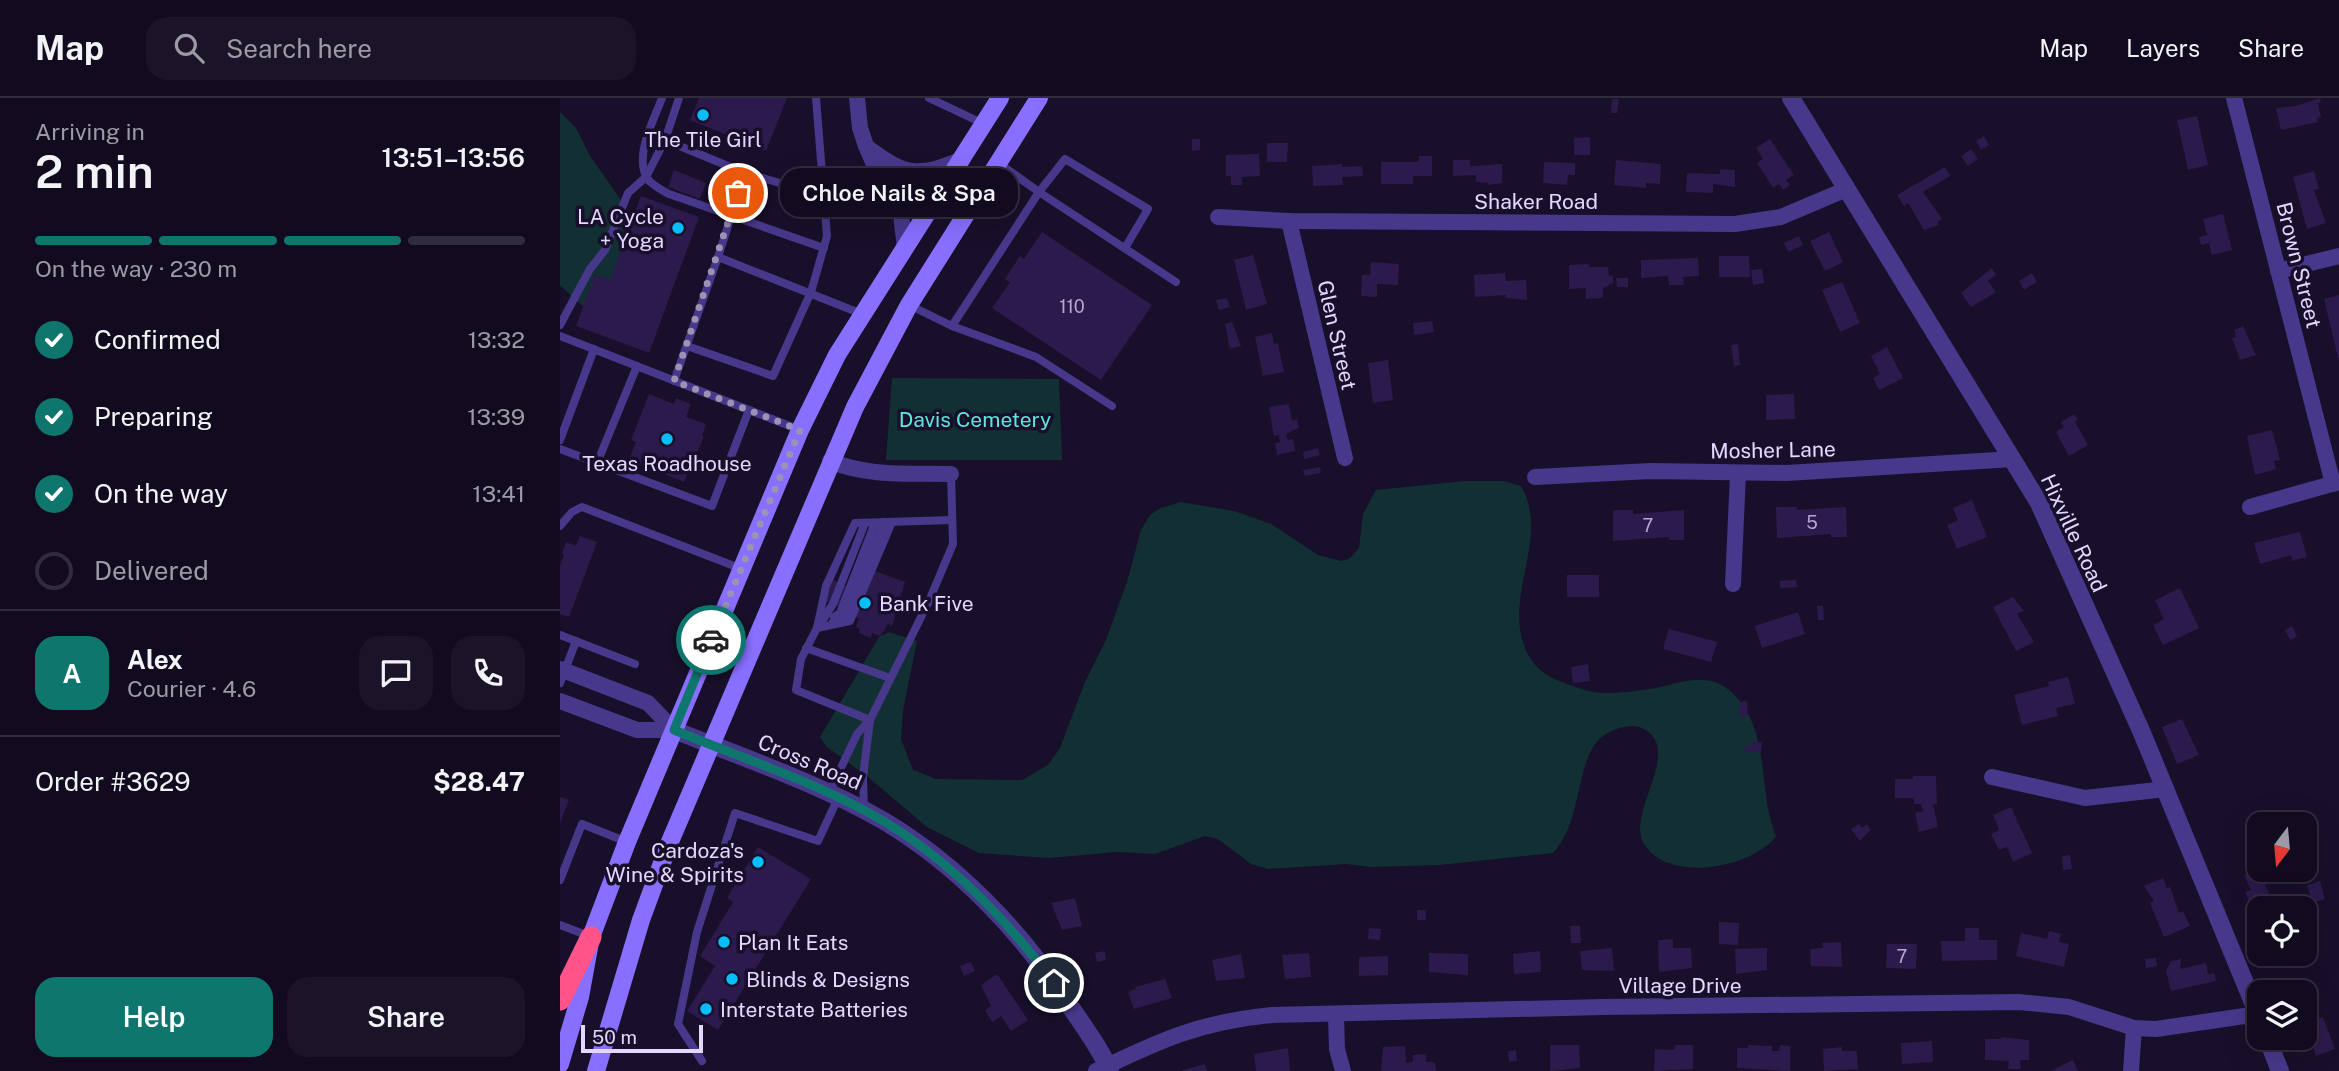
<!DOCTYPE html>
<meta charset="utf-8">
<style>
body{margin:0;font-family:"Public Sans",sans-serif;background:#1b1429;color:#f1f3f6;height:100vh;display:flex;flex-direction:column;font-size:26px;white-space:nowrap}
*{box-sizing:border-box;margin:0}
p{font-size:23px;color:#9c9ba5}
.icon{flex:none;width:38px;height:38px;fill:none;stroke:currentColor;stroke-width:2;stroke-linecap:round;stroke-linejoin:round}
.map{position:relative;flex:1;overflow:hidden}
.details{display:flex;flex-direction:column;background:#120b20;width:560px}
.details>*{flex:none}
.needle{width:46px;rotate:196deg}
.fabs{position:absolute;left:1687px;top:714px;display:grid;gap:14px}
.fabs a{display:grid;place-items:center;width:70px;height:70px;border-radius:14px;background:#120b20;box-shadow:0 7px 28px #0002,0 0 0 2px #312b3e;font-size:35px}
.scale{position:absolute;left:21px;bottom:18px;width:122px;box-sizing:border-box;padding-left:7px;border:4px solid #e3d8ff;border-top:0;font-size:19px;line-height:24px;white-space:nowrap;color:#e3d8ff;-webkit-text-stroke:5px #180f2a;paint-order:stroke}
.pin{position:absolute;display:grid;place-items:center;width:60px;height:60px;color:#fff;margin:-30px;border:4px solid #fff;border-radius:50%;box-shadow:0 2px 7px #0007}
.courier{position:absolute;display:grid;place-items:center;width:70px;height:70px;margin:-35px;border:5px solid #0f766e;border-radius:50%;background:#fff;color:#222;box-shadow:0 2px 9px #0007}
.bubble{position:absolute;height:49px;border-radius:21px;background:#120b20;box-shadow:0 7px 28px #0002,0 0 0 2px #312b3e;font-size:23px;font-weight:600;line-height:49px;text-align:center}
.summary em{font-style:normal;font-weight:600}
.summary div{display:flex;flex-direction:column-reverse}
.summary{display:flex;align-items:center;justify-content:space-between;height:119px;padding:0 35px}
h1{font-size:46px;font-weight:600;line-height:52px}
.bar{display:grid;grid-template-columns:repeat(4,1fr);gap:10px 7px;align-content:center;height:84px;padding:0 35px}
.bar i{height:9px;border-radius:5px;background:#312b3e}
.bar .selected{background:#0f766e}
.bar p{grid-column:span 4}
.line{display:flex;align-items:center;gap:18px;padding:0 35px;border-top:2px solid #312b3e}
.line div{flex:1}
.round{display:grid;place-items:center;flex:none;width:74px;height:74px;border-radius:21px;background:#1b1429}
ol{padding:0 35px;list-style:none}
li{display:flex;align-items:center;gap:21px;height:77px}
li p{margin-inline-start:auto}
li .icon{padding:7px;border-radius:50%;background:#0f766e;color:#fff;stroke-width:4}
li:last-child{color:#9c9ba5}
li i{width:38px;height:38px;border:4px solid #312b3e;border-radius:50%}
.action{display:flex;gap:14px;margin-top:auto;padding:14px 35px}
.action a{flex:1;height:80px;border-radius:21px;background:#0f766e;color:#fff;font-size:28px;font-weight:600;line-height:80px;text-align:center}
.action a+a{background:#1b1429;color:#f1f3f6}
header{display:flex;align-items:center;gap:42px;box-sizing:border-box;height:98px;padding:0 35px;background:#120b20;border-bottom:2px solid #312b3e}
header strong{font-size:33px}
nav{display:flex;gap:38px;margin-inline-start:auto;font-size:24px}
.search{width:490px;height:63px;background:#1b1429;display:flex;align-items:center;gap:18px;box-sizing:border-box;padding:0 24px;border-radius:21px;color:#9c9ba5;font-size:26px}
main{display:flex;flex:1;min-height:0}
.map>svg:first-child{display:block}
.green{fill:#123034}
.building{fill:#2c1a4c}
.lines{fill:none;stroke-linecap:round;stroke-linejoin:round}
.service{stroke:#48388b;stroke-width:8}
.minor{stroke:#48388b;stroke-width:16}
.tertiary{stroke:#48388b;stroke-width:18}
.secondary{stroke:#896fff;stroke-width:18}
.motorway{stroke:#ff538a;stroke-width:21}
.done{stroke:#9c92b4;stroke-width:7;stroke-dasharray:0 12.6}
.route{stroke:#0f766e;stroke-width:9}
.poi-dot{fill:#04beff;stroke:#180f2a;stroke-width:2.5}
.labels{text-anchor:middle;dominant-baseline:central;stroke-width:7;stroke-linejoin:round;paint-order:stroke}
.number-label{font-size:18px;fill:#b5a8d2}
.poi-label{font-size:21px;fill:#e3d8ff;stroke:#180f2a;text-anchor:start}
.street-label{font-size:21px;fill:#e3d8ff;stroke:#180f2a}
.park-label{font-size:21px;fill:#5ce7da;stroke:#180f2a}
</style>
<header>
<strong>Map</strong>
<div class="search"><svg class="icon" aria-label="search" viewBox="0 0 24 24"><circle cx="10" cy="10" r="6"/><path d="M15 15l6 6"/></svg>Search here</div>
<nav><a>Map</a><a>Layers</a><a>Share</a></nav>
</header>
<main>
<section class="details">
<div class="summary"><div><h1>2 min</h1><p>Arriving in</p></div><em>13:51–13:56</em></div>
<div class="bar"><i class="selected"></i><i class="selected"></i><i class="selected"></i><i></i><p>On the way · 230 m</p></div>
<ol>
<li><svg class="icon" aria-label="check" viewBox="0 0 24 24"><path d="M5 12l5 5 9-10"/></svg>Confirmed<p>13:32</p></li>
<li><svg class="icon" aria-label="check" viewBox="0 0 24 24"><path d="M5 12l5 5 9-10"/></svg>Preparing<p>13:39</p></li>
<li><svg class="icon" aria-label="check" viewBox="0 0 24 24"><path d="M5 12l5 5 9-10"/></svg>On the way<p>13:41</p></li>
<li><i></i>Delivered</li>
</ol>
<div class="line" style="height:126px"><b class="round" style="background:#0f766e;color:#fff">A</b><div><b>Alex</b><p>Courier · 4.6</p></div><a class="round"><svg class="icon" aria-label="chat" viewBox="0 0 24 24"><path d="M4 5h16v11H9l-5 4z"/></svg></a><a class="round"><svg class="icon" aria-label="phone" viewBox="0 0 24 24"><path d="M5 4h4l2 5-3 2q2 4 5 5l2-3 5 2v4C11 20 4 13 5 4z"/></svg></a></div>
<div class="line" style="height:91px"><div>Order #3629</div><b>$28.47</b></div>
<div class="action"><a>Help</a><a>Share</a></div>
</section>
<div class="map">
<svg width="1779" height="973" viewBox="0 0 1779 973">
<rect width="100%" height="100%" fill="#180f2a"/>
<g class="green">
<polygon points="0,14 16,30 30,58 61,102 74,166 26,211 0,187"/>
<polygon points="332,280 499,281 502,362 326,362"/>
<path d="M905,383H944L961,388C993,443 935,507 972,563C980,575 994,581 1007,586C1018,590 1031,595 1043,595C1060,595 1079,593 1096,590C1128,583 1153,571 1179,602C1210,640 1198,695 1216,738C1192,771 1105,786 1083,744C1067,713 1125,650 1082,630C1071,625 1056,630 1046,636C1014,654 1025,722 993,755L879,767L811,769L786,766L708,771L691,766L658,741L645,738L595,756L557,754L489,760L419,755L367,729L308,679L267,649L260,639L319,539L329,534L357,543L343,612L341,641L353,672L376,681L462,682L488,667L500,650L525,584L546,542L567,484L581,432L590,417L599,411L620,404L674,413L711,426L758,457L781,463L789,461L799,450L803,416L816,392Z"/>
</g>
<g class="building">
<polygon points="139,0 227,0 206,53 130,22"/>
<polygon points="1760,0 1761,4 1758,5 1761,19 1757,20 1758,24 1721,32 1716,10 1736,8"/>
<polygon points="1052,1 1059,1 1057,15 1051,15"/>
<polygon points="1637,18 1648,67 1628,72 1617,22"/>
<polygon points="1424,38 1429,47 1421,52 1416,43"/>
<polygon points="1030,39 1030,57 1014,57 1014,40"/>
<polygon points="632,41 640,41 640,52 632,53"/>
<polygon points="1210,41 1234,77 1226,82 1230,87 1223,92 1219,86 1213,90 1197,65 1203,61 1196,50"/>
<polygon points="707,45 728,45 727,64 707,64"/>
<polygon points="1411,51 1418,61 1408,68 1401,58"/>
<polygon points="699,56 700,78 682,79 682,87 671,87 671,78 666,78 666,57"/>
<polygon points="859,58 872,58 872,78 853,78 853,86 821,86 821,64 859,64"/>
<polygon points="893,62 910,62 910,68 942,66 942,85 928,87 928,85 916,84 916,77 893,78"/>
<polygon points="1056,62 1101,66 1100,86 1086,85 1086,90 1054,87"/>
<polygon points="984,64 1015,65 1015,77 1008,77 1007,87 983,85"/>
<polygon points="782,66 782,69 802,68 803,78 782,79 783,87 753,88 752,68"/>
<polygon points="1385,69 1390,78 1363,94 1382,121 1377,124 1379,127 1364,132 1348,105 1344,108 1337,97"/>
<polygon points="1160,71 1175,72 1175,89 1153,86 1153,95 1126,94 1127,75 1160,76"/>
<polygon points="114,72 146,85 140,101 108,89"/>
<polygon points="1754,73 1759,91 1754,92 1766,125 1747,131 1733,79"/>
<polygon points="81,98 139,119 89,255 16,228 35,176 50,182"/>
<polygon points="1663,116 1672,152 1652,157 1649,145 1641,147 1639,139 1647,137 1643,121"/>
<polygon points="482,134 592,207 541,282 432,210 450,184 445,181 460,158 464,161"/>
<polygon points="1269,134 1283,164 1265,173 1250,143"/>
<polygon points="1239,138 1243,147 1228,154 1224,145"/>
<polygon points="693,157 707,206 686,212 674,162"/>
<polygon points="1159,158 1189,158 1190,179 1159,179"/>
<polygon points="1138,160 1139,178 1123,179 1124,187 1109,187 1108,178 1081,180 1081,162"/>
<polygon points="811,164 839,166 838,187 817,186 817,199 801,198 802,177 810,177"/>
<polygon points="1029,166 1029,169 1048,169 1049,178 1053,177 1053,185 1043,190 1043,200 1026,201 1026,190 1009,191 1009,167"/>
<polygon points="1432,170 1436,177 1428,183 1436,194 1411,209 1401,195"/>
<polygon points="1202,171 1204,185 1193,187 1191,172"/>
<polygon points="945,175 946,183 966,182 967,202 946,200 946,197 915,199 914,177"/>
<polygon points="1472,175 1477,184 1464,192 1459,183"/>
<polygon points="1056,180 1068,180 1068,189 1057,189"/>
<polygon points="1282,184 1300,225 1280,234 1262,192"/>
<polygon points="1779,197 1779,260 1778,260 1764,201"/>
<polygon points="667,200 670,209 659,212 656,202"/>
<polygon points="872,223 874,234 854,237 853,225"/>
<polygon points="672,224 681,248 670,251 665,226"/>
<polygon points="1683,228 1696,257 1680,262 1672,240 1676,239 1674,232"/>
<polygon points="712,235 714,246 718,245 724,274 703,278 695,239"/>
<polygon points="1178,246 1180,267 1174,268 1171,247"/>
<polygon points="1327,249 1343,280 1319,292 1313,280 1320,276 1311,258"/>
<polygon points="828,262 833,302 813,305 808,265"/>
<polygon points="89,296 114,306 116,300 131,306 126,319 146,326 142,338 144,339 124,384 69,362 76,344 71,342"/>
<polygon points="1234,296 1235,321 1206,322 1206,297"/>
<polygon points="729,306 732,323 737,321 739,330 726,336 728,342 733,341 735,353 717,357 715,345 720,344 719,337 714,338 709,309"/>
<polygon points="1514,316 1518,322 1515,324 1528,347 1509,358 1496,334 1504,329 1501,324"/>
<polygon points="1712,332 1720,362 1714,363 1716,371 1695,377 1687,338"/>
<polygon points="758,350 760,357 744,361 743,354"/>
<polygon points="760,369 761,375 745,378 743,372"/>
<polygon points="1412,402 1427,439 1397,451 1387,427 1398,422 1393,410"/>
<polygon points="1216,409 1237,409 1237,412 1286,409 1287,439 1271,439 1271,436 1217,440"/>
<polygon points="1053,412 1073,412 1073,416 1124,412 1124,442 1109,442 1109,439 1053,443"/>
<polygon points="1740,434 1747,459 1732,463 1731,457 1700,466 1694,445"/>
<polygon points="20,438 37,444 9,519 0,516 0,468 4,456 2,455 6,444 16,448"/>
<polygon points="309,471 345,484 332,528 328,526 320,538 312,535 311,540 299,535 300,531 296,529 299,521 293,518 294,515 265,503 273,482 301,493"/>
<rect x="1007" y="477" width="32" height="22"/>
<polygon points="1236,482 1237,489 1220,490 1220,483"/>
<polygon points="1620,490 1639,530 1603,547 1593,527 1604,521 1595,502"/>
<polygon points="1453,499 1464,513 1457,516 1474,544 1456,553 1433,509"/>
<polygon points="1257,508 1263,508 1264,522 1258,522"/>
<polygon points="1238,514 1245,536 1202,550 1195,528"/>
<polygon points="1732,528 1737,539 1730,542 1725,532"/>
<polygon points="1109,531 1157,544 1151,564 1103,551"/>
<polygon points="1028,566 1030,583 1013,585 1011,569"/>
<polygon points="1508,579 1515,606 1496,610 1498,618 1462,627 1454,597 1489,588 1488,584"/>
<polygon points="1187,603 1188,618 1180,619 1179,604"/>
<polygon points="1622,621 1639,657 1617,666 1602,629"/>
<polygon points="1190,644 1202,644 1201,654 1183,653 1183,649 1190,649"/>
<polygon points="1353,678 1376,678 1377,706 1373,706 1378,729 1359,734 1355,715 1363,713 1361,706 1354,706 1354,700 1335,700 1335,681 1353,681"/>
<polygon points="0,699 9,702 0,725"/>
<polygon points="1451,709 1472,755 1453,764 1447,749 1439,752 1431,736 1439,732 1433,717"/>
<polygon points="1299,726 1302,730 1307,726 1310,732 1300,743 1291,731"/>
<polygon points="198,749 251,781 158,932 127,913 155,868 140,858 173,804 167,800"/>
<polygon points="1510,757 1512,771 1503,772 1502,758"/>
<polygon points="1699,770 1705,772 1711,785 1705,787 1714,806 1721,803 1725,810 1699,810 1699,824 1685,794 1691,792 1684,777"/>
<polygon points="1603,780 1607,790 1610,789 1619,815 1623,813 1630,828 1604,839 1590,805 1594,803 1584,788"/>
<polygon points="1760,783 1765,801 1752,805 1747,787"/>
<polygon points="515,800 522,828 502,832 491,805"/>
<rect x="857" y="812" width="9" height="10"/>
<polygon points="1159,824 1179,825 1178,847 1159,846"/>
<polygon points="1010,828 1020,828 1021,845 1011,845"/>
<polygon points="809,830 821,831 820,842 808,841"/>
<polygon points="1405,830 1419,830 1419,842 1437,842 1437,862 1382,863 1381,843 1405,843"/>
<polygon points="1489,833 1501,836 1499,844 1509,846 1504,869 1456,858 1461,835 1487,841"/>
<polygon points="1113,841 1113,850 1131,850 1132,870 1099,874 1098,842"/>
<polygon points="1281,844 1282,869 1251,868 1250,851 1263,850 1262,845"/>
<polygon points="1327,846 1357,846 1356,871 1326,870"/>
<polygon points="1052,850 1054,873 1022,872 1020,853"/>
<polygon points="1207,850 1207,872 1176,876 1175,851"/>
<polygon points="545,853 546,862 537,864 535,855"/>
<polygon points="980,853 981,874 954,876 953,856"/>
<polygon points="749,855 751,879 725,881 722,857"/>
<polygon points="869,855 908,856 908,877 869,874"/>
<polygon points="681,856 685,880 656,883 652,862"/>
<polygon points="828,858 828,877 799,878 799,859"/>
<polygon points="1596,860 1597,868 1586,870 1585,861"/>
<polygon points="1621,861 1620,871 1646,865 1648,876 1654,875 1656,883 1611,893 1606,873 1611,863"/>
<polygon points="411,864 415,873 404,878 400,868"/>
<polygon points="437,876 468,922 451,933 441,918 432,924 425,912 431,908 421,887"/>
<polygon points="605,881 612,900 574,911 568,894 576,891 575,889"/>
<polygon points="1763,919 1775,951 1756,958 1745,926"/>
<polygon points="1441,939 1469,942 1469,962 1460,962 1461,971 1448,971 1449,963 1425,962 1425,941 1441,941"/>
<polygon points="1372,943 1373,964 1342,966 1341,945"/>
<polygon points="990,947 1019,947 1020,970 990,973"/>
<polygon points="1115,947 1133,947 1133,971 1094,973 1095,951 1115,952"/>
<polygon points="1188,947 1212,948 1212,953 1219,953 1220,947 1230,948 1230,973 1177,970 1177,950 1188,950"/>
<polygon points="845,948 846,965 853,964 853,957 866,956 866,964 875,964 876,973 821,973 823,949"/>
<polygon points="1282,949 1282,953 1297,953 1298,971 1264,973 1263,951"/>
<polygon points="728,950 730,973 696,973 694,956"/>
<polygon points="956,952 957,963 949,964 948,953"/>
<polygon points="1513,962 1518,973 1491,973"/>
<polygon points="645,966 647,973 623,973 623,972"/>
</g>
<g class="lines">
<g class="service">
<path d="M102,0C94,22 74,57 87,80C91,87 102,92 109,96L264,150"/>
<polyline points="369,0 424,26"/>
<polyline points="105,42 185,75"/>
<polyline points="565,150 588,111 505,61 479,94 616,184"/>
<polyline points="158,159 185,75 265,98"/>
<polyline points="349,207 392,228 476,259 552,308"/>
<polyline points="0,227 30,171 45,152 68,95 86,79 105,42 119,0"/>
<polyline points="392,228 479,94 440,66"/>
<polyline points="0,238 240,332"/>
<polyline points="127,248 213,278 251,194 267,138 256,0"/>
<polyline points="114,283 158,159 302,216"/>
<polyline points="0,342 34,251"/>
<polyline points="0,351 152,408 189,312"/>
<polyline points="37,365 77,268"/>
<polyline points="0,428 12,414 22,409 182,471"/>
<polyline points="274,519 280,515 315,425"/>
<polyline points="273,524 285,518 324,424"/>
<polyline points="261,525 273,506 305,425"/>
<polyline points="257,530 290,523 332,424"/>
<polyline points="0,537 75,566"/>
<polyline points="246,550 330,580"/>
<polyline points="0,585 16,543"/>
<polyline points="310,622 236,592 241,561 257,530 266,488 295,425 392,422"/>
<polyline points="269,695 297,636 310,622 369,503 393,446 391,376"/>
<polyline points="304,712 303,679 310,622"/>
<polyline points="0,782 22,726 67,744"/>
<polyline points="0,827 29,838"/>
<polyline points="142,963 118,926 137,834 175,715 258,743 278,700"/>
</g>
<g class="minor">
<polyline points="297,0 300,30 306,48 320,80 341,116 345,150"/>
<polyline points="1674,0 1773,386"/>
<path d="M308,50C347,79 359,79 403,61"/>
<polyline points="658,119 729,123 1175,126 1221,119 1287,91"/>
<polyline points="729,123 785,360"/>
<polyline points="1718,173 1779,158"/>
<path d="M270,363C309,379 350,375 391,376"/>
<polyline points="975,379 1091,373 1227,375 1453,361"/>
<polyline points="1690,409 1779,384"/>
<polyline points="1173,486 1178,376"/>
<polyline points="0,571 88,605 114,632"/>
<polyline points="0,603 77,632 114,632"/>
<polyline points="1432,679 1525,700 1606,691"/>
<polyline points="776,918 777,951 783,973"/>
<path d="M536,973C601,942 639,924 712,917L1043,909L1459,904L1509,909L1574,930L1596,931L1698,916"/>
<polyline points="1571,973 1574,930"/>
</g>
<g class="tertiary">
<polyline points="1231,0 1479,405 1582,635 1699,919"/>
<path d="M114,632C184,660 258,685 324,723C396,766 459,831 505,901C520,923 539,948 550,973"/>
<polyline points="1707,940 1720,973"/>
</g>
<g class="secondary">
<polyline points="0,966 20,899 31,839 67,744 240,332 277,257 440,0"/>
<polyline points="36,973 81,822 109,746 295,309 349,207 479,0"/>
</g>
<polyline class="motorway" points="0,902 31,839"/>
</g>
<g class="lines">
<polyline class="done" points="151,542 240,332 114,283 178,95"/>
<path class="route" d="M151,542L114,632C184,661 259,685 325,724C391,764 448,823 494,885"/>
</g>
<g class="poi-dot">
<circle cx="143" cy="17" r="7"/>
<circle cx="118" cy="130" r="7"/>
<circle cx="107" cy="341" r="7"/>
<circle cx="305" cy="505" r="7"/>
<circle cx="198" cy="764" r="7"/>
<circle cx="164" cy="844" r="7"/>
<circle cx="172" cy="881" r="7"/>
<circle cx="146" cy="911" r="7"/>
</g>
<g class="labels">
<g class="number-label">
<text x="512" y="208">110</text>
<text x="1252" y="424">5</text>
<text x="1088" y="427">7</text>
<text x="1342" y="858">7</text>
</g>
<g class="poi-label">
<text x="143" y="41" text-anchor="middle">The Tile Girl</text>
<text x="104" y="118" text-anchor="end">LA Cycle<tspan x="104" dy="24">+ Yoga</tspan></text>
<text x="107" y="365" text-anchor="middle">Texas Roadhouse</text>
<text x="319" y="505">Bank Five</text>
<text x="184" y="752" text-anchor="end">Cardoza's<tspan x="184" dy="24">Wine &amp; Spirits</tspan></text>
<text x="178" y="844">Plan It Eats</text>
<text x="186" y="881">Blinds &amp; Designs</text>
<text x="160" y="911">Interstate Batteries</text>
</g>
<g class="street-label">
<text x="976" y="103">Shaker Road</text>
<text transform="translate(1739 167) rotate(76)">Brown Street</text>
<text transform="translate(777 237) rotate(77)">Glen Street</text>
<text transform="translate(1213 352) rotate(-1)">Mosher Lane</text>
<text transform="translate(1514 435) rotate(65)">Hixville Road</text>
<text transform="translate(250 664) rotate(23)">Cross Road</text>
<text x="1120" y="887">Village Drive</text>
</g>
<g class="park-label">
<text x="415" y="321">Davis Cemetery</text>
</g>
</g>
</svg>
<div class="fabs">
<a><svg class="needle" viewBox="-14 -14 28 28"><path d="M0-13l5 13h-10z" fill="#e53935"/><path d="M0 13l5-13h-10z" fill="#9c9ba5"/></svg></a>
<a><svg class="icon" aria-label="locate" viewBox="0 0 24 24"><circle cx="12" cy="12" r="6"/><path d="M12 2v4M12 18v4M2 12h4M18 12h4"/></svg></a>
<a><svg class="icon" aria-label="layers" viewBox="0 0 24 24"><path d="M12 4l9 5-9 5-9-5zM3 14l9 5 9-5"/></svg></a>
</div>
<div class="scale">50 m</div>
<div class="pin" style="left:178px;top:95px;background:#ea580c"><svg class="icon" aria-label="bag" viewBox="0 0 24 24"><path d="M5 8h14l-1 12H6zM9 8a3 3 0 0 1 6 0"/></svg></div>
<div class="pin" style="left:494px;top:885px;background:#1f2937"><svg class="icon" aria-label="home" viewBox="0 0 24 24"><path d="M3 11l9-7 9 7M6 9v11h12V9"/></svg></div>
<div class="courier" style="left:151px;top:542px"><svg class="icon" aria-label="car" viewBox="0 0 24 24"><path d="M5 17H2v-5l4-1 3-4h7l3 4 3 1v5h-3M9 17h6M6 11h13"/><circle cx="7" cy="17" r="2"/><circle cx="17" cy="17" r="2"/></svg></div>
<div class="bubble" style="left:220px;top:70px;width:238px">Chloe Nails &amp; Spa</div>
</div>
</main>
